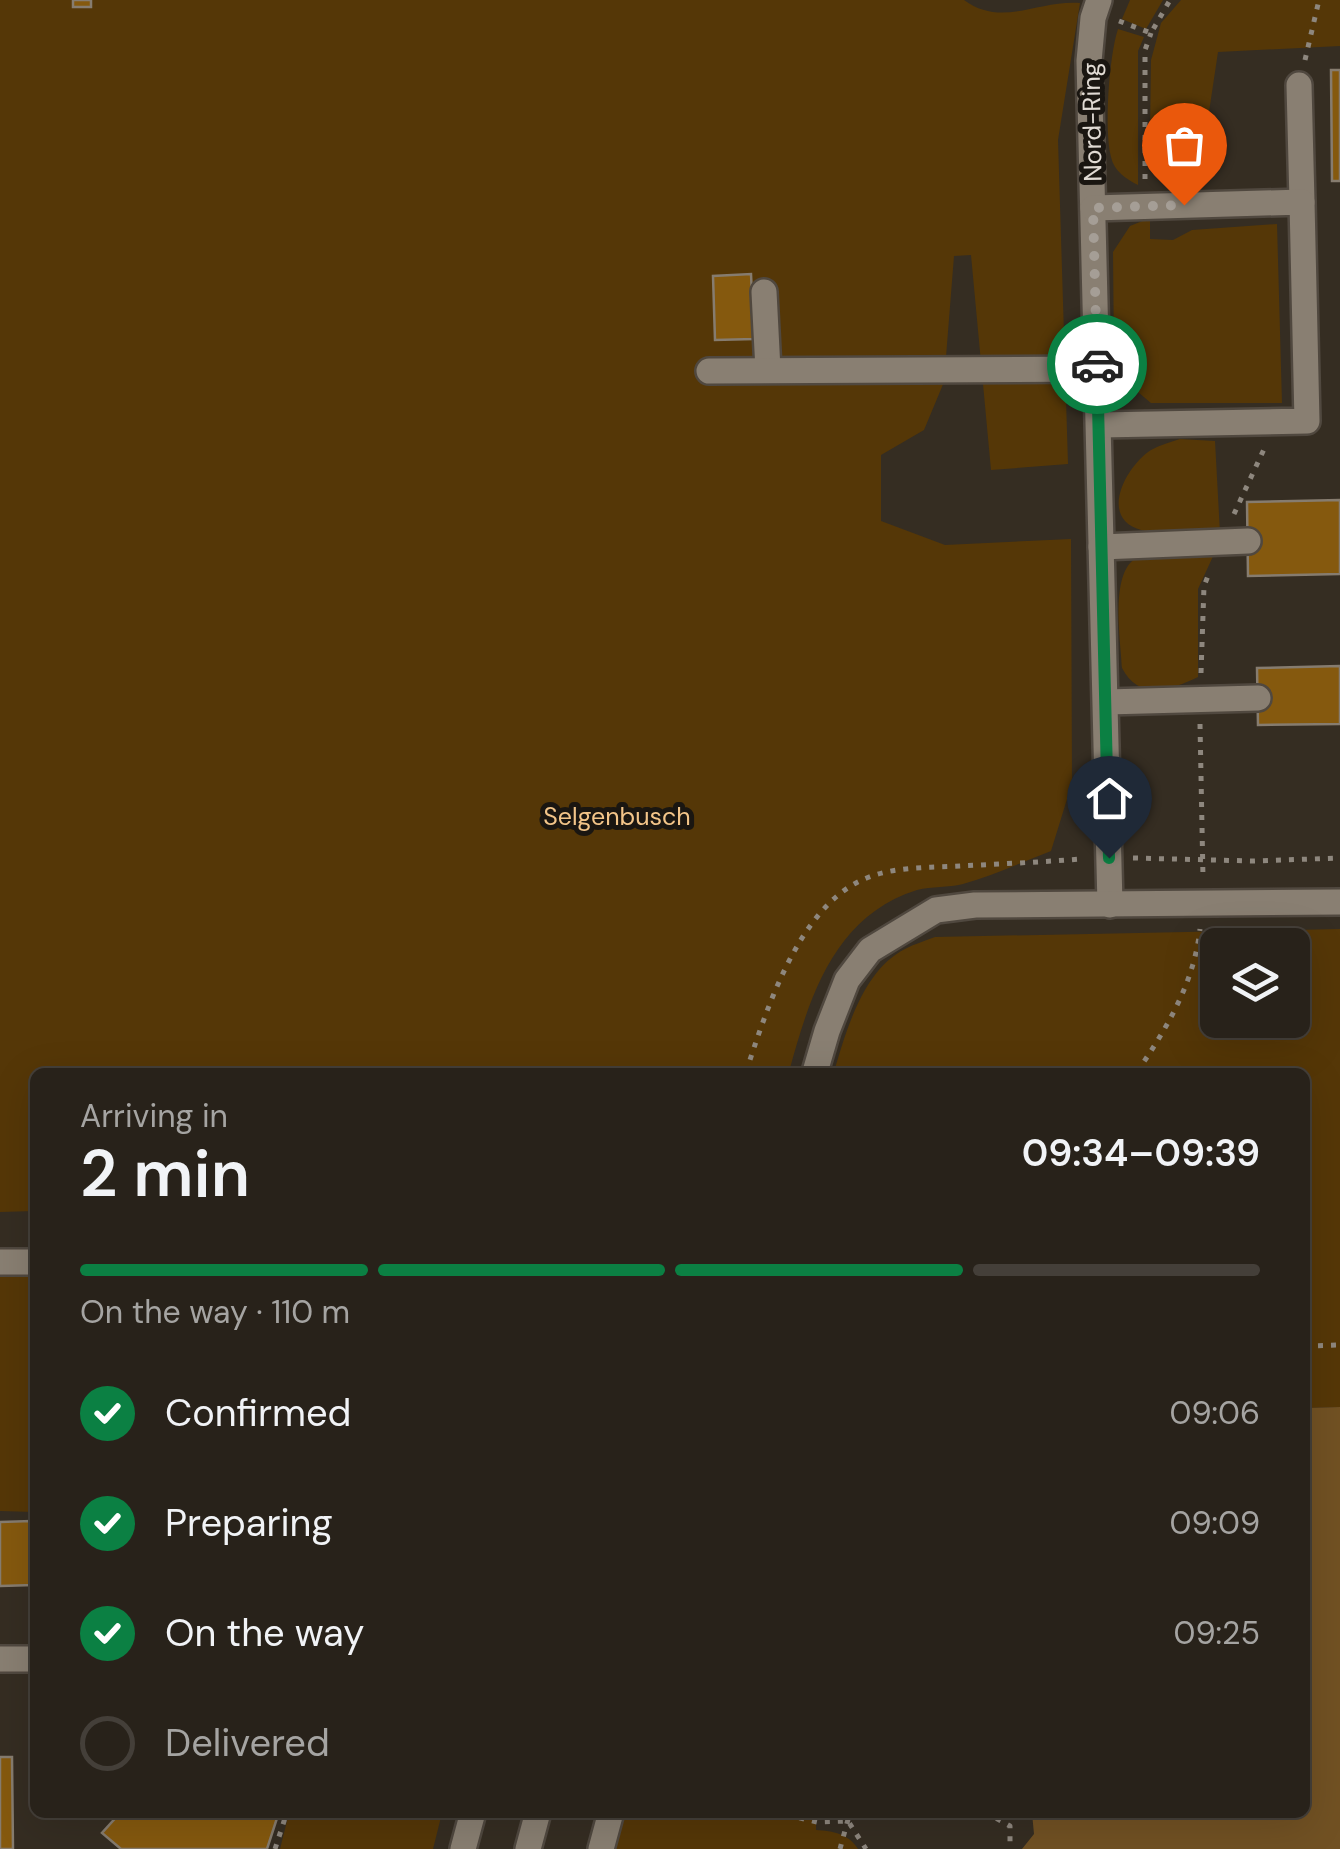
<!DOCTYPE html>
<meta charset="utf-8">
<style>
body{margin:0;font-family:"DM Sans",sans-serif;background:#302a23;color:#f1f3f6;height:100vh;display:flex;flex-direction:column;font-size:38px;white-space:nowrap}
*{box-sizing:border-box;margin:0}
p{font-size:32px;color:#a5a4a2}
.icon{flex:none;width:55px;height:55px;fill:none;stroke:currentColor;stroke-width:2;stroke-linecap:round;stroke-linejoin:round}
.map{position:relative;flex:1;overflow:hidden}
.panel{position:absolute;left:30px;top:1068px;width:1280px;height:750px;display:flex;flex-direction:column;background:#28221a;border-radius:15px;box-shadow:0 10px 40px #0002,0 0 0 2px #443f39}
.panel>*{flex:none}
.tools{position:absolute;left:1200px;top:928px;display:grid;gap:20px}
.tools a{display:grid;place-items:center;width:110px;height:110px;border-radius:15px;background:#28221a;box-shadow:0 10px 40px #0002,0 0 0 2px #443f39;font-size:50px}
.pin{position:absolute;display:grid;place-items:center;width:85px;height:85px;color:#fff;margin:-102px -42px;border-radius:50% 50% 50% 0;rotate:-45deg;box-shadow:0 0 10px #0007}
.pin .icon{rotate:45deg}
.courier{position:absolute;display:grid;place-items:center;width:100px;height:100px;margin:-50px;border:8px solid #0b8043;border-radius:50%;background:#fff;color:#222;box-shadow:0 2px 12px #0007}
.overview em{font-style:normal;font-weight:600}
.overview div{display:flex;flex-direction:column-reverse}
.overview{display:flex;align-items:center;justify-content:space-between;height:170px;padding:0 50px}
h1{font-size:65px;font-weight:600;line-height:75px}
.bar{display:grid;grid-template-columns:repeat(4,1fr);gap:15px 10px;align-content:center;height:120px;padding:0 50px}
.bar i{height:12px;border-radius:8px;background:#443f39}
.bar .current{background:#0b8043}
.bar p{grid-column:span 4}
ol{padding:0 50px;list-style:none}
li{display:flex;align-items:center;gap:30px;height:110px}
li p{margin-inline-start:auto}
li .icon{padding:10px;border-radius:50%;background:#0b8043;color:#fff;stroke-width:4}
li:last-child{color:#a5a4a2}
li i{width:55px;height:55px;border:5px solid #443f39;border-radius:50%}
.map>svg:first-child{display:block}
.green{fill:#553707;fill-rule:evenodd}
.water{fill:#715123}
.building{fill:#85590e;stroke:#867c6f;stroke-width:2.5}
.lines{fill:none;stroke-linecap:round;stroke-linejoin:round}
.minor-casing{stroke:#50483f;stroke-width:30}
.path{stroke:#8e877e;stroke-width:5;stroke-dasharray:5 8;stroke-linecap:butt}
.minor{stroke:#897f72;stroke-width:25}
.done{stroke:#a59e96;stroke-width:10;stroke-dasharray:0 18}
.route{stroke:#0b8043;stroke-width:12}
.labels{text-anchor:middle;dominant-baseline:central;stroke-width:10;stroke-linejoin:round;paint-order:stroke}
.street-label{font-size:25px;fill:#e1dbd4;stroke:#1a1611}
.park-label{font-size:25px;fill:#f3c589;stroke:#1a1611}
</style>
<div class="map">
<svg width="1340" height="1849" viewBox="0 0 1340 1849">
<rect width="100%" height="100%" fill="#352d22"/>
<g class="green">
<path d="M0,0H964C1002,28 1037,0 1080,3L1058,140L1068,464L991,470L971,255L954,256L944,382L924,430L881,455V521L945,545L1071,539L1072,783L1051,851C1022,862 993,876 963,884C948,888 932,886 917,890C834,916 809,998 789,1072H35V1211L0,1212Z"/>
<polygon points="1130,0 1163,0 1146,29 1122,19"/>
<polygon points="1181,0 1340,0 1340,46 1218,52 1209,112 1154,135 1150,134 1151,60 1161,23"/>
<path d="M1118,29L1144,37L1138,51V185C1126,179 1114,171 1111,157C1104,129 1109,56 1118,29Z"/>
<polygon points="1150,218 1150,239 1173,240 1192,230 1277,224 1282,403 1151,403 1126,382 1114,354 1113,252 1130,226"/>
<path d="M1180,439L1215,441L1220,533C1196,532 1164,536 1141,530C1098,518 1126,466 1151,450C1160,445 1171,442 1180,439Z"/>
<path d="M1215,552L1198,589V677C1171,690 1139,701 1122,668C1121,639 1107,562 1144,555C1166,551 1192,553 1215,552Z"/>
<path d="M1340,929V1407L1305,1408V1072H834C846,1031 863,970 905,949C914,944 925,941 935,937ZM1218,945H1292V1020H1218Z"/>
<polygon points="35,1268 35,1532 34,1532 34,1512 0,1511 0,1272"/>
<path d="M625,1812L816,1813V1830C833,1831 849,1834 858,1849H615Z"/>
<polygon points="289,1813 290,1812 442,1813 433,1849 280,1849"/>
</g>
<polygon class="water" points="1340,1407 1340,1849 1022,1849 1034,1834 1032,1813 1305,1812 1305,1408"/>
<g class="building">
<rect x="73" y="0" width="18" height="7"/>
<polygon points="1331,70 1340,70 1340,181 1332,181"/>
<polygon points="751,274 754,339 715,340 713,276"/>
<polygon points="1340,500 1340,574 1248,576 1247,502"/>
<polygon points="1340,666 1340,724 1258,725 1257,668"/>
<polygon points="31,1521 33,1585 0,1586 0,1522"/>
<polygon points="0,1757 12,1757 13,1849 0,1849"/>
<polygon points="121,1812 279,1812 267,1849 121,1849 102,1833"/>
</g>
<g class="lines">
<defs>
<g id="minor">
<polyline points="1099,0 1093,18 1089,61 1110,905"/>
<polyline points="1299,85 1302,202"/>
<polyline points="1093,208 1302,202 1307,421 1100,425"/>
<polyline points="764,292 768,370"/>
<polyline points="709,371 1097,369"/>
<polyline points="1101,547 1248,541"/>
<polyline points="1106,702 1258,698"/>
<polyline points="815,1072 827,1031 847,980 870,950 936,910 975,905 1340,902"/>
<polyline points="0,1262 35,1262"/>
<polyline points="0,1659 35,1659"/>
<polyline points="463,1849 473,1812"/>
<polyline points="528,1849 538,1812"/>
<polyline points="601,1849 611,1812"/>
</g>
</defs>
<use href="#minor" class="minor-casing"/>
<g class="path">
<polyline points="1119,21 1151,33 1170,0"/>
<polyline points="1305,60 1319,0"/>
<polyline points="1145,179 1145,50 1151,33"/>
<polyline points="1234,514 1265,447"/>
<polyline points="1201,673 1204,586 1210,571"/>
<polyline points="1200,724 1203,878"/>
<polyline points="1133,858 1254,861 1340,858"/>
<path d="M746,1072C766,1011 798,909 862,880C892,866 927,868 960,866C1000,864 1041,862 1082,859"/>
<path d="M1137,1072C1167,1028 1194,983 1200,929"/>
<polyline points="1305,1346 1340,1345"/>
<polyline points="774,1812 817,1822 848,1821 866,1849"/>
<polyline points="985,1812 1010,1826 1010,1849"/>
<polyline points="275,1849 287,1812"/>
<polyline points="840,1849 850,1812"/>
</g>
<use href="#minor" class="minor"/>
</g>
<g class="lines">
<polyline class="done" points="1097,364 1093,208 1184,205"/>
<polyline class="route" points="1097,364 1109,858"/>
</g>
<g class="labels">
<g class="street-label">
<text transform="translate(1092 122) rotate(-91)">Nord-Ring</text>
</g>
<g class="park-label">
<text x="617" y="816">Selgenbusch</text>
</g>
</g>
</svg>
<div class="tools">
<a><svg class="icon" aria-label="layers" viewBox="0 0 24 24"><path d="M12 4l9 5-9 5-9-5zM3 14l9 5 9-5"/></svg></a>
</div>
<div class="pin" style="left:1184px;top:205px;background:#ea580c"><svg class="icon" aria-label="bag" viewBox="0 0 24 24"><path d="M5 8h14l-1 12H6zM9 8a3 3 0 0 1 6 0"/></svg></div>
<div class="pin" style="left:1109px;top:858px;background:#1f2937"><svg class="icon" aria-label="home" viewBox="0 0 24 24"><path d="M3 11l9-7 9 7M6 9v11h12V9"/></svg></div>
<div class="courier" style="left:1097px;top:364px"><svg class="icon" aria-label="car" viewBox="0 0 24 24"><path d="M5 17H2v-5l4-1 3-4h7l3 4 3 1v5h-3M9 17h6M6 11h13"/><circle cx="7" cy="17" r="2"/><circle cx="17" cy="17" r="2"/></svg></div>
<section class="panel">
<div class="overview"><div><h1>2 min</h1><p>Arriving in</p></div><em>09:34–09:39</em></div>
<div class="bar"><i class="current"></i><i class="current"></i><i class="current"></i><i></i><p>On the way · 110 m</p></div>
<ol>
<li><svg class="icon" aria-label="check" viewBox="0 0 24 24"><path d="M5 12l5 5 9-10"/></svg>Confirmed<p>09:06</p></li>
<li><svg class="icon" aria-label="check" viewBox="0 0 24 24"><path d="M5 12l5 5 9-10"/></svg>Preparing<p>09:09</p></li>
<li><svg class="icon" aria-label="check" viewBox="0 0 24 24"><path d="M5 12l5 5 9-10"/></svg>On the way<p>09:25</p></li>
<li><i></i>Delivered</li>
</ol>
</section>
</div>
